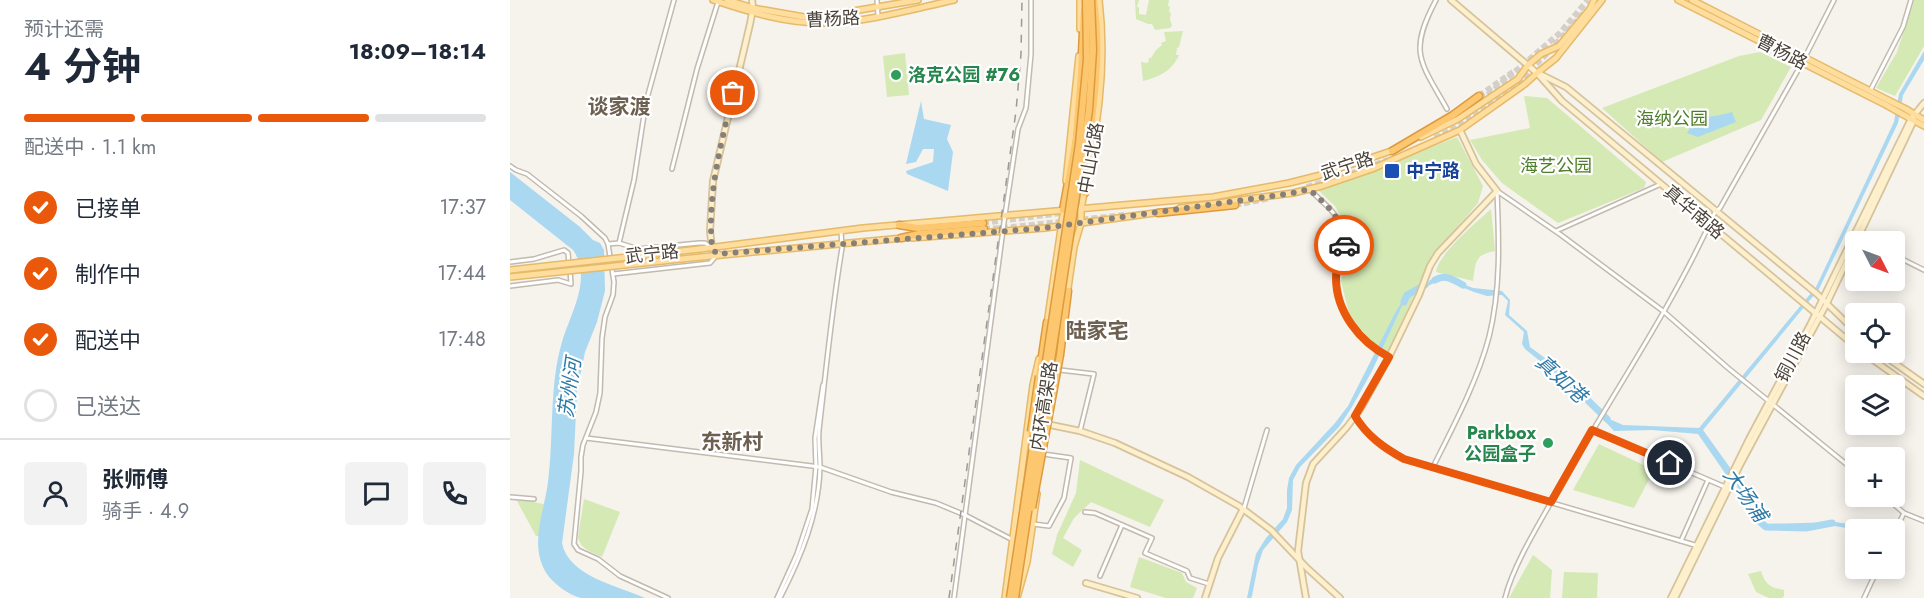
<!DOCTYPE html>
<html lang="zh">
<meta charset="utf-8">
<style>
body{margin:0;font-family:Jost,"Noto Sans SC",sans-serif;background:#f2f2f3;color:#1f2937;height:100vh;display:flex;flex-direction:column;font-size:22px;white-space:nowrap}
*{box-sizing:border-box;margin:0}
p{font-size:20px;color:#747a83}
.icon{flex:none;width:33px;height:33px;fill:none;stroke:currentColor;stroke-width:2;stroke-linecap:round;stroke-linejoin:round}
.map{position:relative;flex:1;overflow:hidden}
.sheet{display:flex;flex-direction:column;background:#fff;width:510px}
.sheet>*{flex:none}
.needle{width:39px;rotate:132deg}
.controls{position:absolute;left:1335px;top:231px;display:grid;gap:12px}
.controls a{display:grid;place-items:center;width:60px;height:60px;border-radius:6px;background:#fff;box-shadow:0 3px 15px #0003;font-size:30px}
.pin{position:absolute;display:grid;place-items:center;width:51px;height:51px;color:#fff;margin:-26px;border:3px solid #fff;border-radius:50%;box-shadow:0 2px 6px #0007}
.courier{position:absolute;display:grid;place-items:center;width:60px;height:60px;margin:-30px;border:4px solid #ea580c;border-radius:50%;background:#fff;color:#222;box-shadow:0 2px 8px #0007}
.headline em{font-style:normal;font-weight:700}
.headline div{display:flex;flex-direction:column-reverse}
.headline{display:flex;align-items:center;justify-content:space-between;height:102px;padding:0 24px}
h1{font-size:39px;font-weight:700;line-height:45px}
.bar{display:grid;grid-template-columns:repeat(4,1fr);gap:9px 6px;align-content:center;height:72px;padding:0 24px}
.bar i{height:8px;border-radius:4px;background:#e0e1e3}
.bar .active{background:#ea580c}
.bar p{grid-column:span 4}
.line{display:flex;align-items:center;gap:15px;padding:0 24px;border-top:2px solid #e0e1e3}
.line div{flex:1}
.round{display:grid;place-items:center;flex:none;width:63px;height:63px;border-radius:6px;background:#f2f2f3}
ol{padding:0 24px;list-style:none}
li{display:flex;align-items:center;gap:18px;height:66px}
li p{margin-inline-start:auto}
li .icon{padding:6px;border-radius:50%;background:#ea580c;color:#fff;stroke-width:4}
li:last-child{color:#747a83}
li i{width:33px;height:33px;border:3px solid #e0e1e3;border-radius:50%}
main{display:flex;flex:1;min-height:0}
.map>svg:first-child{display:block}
.green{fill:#d5e9b5}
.water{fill:#aad8f1}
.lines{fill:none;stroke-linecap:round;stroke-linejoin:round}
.river{stroke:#aad8f1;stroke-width:7}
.highway-tunnel{stroke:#d4cfc8;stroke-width:6;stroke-dasharray:6 3;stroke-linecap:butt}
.street-casing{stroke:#c2baae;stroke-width:6}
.secondary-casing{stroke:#d5c39c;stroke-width:8}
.primary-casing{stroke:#e5ba6b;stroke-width:8}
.highway-casing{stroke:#de9b3e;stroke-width:9}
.street{stroke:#fff;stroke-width:3}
.secondary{stroke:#fef0cd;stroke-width:4.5}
.primary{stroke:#fedd9d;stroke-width:5}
.highway{stroke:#fdc76f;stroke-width:6}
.rail{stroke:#9a9a9a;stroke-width:1.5;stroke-dasharray:8 8;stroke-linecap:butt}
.primary-bridge-casing{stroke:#e5ba6b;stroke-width:8;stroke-linecap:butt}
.highway-bridge-casing{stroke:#de9b3e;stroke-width:9;stroke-linecap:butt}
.primary-bridge{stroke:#fedd9d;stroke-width:5}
.highway-bridge{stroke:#fdc76f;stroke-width:6}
.done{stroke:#878078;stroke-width:6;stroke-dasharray:0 10.8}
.route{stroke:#ea580c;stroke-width:8}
.leisure-dot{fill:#2e9e5b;stroke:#fff;stroke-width:2}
.transit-dot{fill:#1a4fb4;stroke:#fff;stroke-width:2}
.labels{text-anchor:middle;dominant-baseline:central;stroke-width:4.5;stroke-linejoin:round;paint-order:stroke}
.street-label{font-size:18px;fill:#4b4339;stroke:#fff}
.leisure-label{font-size:18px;font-weight:bold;fill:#27864d;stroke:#fff;text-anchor:start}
.park-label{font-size:18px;fill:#4f7e2b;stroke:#fff}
.transit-label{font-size:18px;font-weight:bold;fill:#164399;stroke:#fff;text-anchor:start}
.water-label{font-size:20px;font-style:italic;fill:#2e7aa7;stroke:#fff}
.quarter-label{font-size:21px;font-weight:bold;fill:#6e6050;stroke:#fff}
</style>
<main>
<section class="sheet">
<div class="headline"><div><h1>4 分钟</h1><p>预计还需</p></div><em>18:09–18:14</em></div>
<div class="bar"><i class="active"></i><i class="active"></i><i class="active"></i><i></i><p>配送中 · 1.1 km</p></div>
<ol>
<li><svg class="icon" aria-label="check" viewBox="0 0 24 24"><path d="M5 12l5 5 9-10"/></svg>已接单<p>17:37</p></li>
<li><svg class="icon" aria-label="check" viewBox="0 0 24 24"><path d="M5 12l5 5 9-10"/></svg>制作中<p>17:44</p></li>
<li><svg class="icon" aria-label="check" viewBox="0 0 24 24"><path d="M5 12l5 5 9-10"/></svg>配送中<p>17:48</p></li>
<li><i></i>已送达</li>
</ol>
<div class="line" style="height:108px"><a class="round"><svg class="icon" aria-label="person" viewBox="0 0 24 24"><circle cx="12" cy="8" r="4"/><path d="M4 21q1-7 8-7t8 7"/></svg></a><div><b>张师傅</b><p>骑手 · 4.9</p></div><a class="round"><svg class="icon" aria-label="chat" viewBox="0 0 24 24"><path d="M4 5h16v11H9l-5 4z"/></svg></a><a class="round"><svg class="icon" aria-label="phone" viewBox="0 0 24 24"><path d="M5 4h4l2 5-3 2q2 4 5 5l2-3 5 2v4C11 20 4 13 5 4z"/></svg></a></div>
</section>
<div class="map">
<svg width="1414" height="598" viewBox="0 0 1414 598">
<rect width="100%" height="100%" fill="#f6f2ec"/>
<g class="green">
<polygon points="625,0 629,0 627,7 629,7 629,14 636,15 639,0 659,0 658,6 660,7 659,12 661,13 660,19 662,26 660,28 645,30 642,24 638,24 626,19"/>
<polygon points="1404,0 1414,0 1414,46 1385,96 1366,88 1387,52"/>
<path d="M673,31L669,47L667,48L666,55H669C662,71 649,77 633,81L631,62L638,63L639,58H641L646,50L652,45L651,43L656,41L654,33L655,32Z"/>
<polygon points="1250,52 1281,67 1251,120 1152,162 1092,108 1229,56"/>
<polygon points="395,53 399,95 377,97 373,56"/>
<polygon points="1014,96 1037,98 1136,182 1134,188 1048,223 992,183 972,160 960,140 1020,128"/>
<polygon points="947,137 973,186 968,203 922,257 878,352 865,344 840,318 831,281 838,244 836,227 825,206 808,190"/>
<path d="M981,209L985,251C964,255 966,262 963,281L926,272C928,254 967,222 981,209Z"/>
<polygon points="1089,444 1144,470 1124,508 1063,490"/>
<polygon points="570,460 654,500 640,527 581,502 564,518 553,538 572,550 563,567 542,554 547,535 566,493"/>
<polygon points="6,499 34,504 29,536 26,536"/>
<path d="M74,499L110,512L92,557C82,552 70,549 68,537Z"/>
<polygon points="1023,555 1042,570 1040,598 999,598"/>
<polygon points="629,557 672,573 676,582 687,588 683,598 656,598 620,587"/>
<path d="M1251,571C1255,584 1260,588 1274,590V596L1272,598H1259L1246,592L1238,574Z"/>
<polygon points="1054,572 1088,573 1087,598 1052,598"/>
</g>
<g class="water">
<polygon points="1414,51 1414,60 1393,95 1388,123 1309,289 1193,430 1221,469 1217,476 1188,434 1142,430 1104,431 1079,404 1041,370 1015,349 1012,344 1014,332 995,315 998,301 992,295 977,296 964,292 932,279 914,288 920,280 932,276 963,288 992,291 1000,300 999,315 1017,331 1020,347 1043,364 1097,418 1113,425 1189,428 1306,287 1384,122 1389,94"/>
<polygon points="411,101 414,119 441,125 437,139 443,152 438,191 397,174 396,171 423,162 424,149 413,149 406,162 396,164"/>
<path d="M1222,112L1226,122L1188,137L1177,133L1186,119C1199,116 1210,116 1222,112Z"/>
<path d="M0,172L70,227L83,240L90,243L94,250L95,291L87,322L75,352L67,391L64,454L52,543C58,576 108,586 135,598C117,598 88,598 71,598C62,596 50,588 44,582C36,575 31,565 29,554C25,530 35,506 38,482C44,437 39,385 52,342C60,314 83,278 63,250L0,200Z"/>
<polygon points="909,286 908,289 897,295 862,371 842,407 829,427 790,467 783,480 782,510 777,522 753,550 748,565 742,596 741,598 737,598 746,554 756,538 773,519 777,508 777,490 779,478 786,465 825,423 838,406 885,313 897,294"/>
<polygon points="1227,481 1249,521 1257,524 1324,522 1382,529 1348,530 1313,524 1296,528 1256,527 1247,523 1228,493"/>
</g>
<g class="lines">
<g class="river">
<path d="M925,280C936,274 942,279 953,285"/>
<polyline points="894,302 897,295 915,285"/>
<polyline points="1058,381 1097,419"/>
<polyline points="1249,521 1256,527 1296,528 1322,523"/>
</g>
<g class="highway-tunnel">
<polyline points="969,96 1003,72"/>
<polyline points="971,101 1050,33 1078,0"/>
<path d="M925,138C986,110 1033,60 1076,10"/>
<polyline points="797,187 834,176 878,160"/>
<polyline points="725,205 760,198"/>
<polyline points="473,223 559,212"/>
<polyline points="474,229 493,228 615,215"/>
</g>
<defs>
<g id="street">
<polyline points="367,0 368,16"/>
<path d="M926,0C898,53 910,61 937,109"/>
<polyline points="1295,57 1324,0"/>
<polyline points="1360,91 1393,27 1401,0"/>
<polyline points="0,166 6,170 17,174 71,216 95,238 98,244 104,282 103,295 95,317 92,338 90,393 86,412 73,445 71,457 71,471 64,544 68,550 88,559 110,576 158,598"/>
<polyline points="162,169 187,69 208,2"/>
<path d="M800,190C812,202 828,213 832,229C837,246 830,255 827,270C825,278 827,286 828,293C835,323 853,343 879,357"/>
<polyline points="987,191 1051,235 1153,311 1218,368 1346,472"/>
<polyline points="1046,231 1151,184"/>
<polyline points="1348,237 1357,242"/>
<polyline points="109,243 124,180 136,102 164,0"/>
<polyline points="98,244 109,243 128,249 189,243 195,243 201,247"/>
<polyline points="1384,255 1414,270"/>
<polyline points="0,262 24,259 54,250 58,253 59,264"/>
<polyline points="103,274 200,263 206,256"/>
<polyline points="0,286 48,280 61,284 60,270"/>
<polyline points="550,370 584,374 570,431"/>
<path d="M845,416C857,436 874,448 894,459L1188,546"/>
<polyline points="1082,430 1215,487"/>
<polyline points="76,438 310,467 381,492 426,503 455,515 501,539"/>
<path d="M923,467C944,425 967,382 979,337C991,289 989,239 987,191"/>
<polyline points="1374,496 1394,513 1414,521"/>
<polyline points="0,497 24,499"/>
<polyline points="734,508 757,430"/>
<polyline points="575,512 585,513 642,538 635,553 677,571 680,578 699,584"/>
<polyline points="523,524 539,526 554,498 561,458 533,454"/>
<polyline points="1384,533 1394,513"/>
<polyline points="1171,541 1198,480"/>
<polyline points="590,576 612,525"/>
<polyline points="267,598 287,554 302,509 306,466 305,438 313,385"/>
<path d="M270,598C291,557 309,514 310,467C310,455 308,443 309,430C316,370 322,308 332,248L331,231"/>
<polyline points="444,598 495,215 508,129 516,108 521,54 521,0"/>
<path d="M995,598C1004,562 1034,516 1052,483C1103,393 1163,306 1205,212L1210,208L1292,63"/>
<polyline points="1354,598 1368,568"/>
</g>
<g id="secondary">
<polyline points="941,0 1027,73 1052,101 1346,347"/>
<polyline points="1030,74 1056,87 1307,294 1346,332"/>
<polyline points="1346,242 1404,120"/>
<polyline points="208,254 202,248 200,231 203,181 240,24 243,8 242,0"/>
<polyline points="1352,352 1414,396"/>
<polyline points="1369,352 1414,384"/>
<polyline points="536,424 570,431 605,443 678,477 729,506 761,530 797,568 830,598"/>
<polyline points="576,583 627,598"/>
<polyline points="695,598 708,558 733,509"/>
<polyline points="796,598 788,551 796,483 803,464 837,427 851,408 879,357 909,295 920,266 928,253 987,191 966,164 950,130"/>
<polyline points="1161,598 1239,439 1300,325 1401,119 1414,103"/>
<polyline points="1165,598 1230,465 1316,305 1346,242"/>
</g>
<g id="primary">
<path d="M203,0C239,12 278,24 316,23C358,22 403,9 444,0"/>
<polyline points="217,0 243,8 294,17 314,16 408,0"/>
<polyline points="570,0 570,29"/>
<polyline points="1168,0 1376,105"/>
<polyline points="1182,0 1378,100"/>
<polyline points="1396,109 1414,120"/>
<polyline points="1392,114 1414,126"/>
<polyline points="911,137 948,119 1008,79 1018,65 1031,54 1049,46 1080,9 1084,0"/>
<polyline points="556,181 569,56"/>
<polyline points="670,208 783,193 812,186 862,169 950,130 1015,84 1027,73 1046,58 1092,0"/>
<polyline points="402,238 535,228 652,212"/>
<polyline points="190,249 353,228 703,197 779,183 807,176 884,150"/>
<polyline points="191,257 393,238"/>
<path d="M557,295L564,247L571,223V209C585,137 598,74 589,0"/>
<polyline points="537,324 554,208"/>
<polyline points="495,598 523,385 529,359"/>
<polyline points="507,598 517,562 527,494"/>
</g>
<g id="highway">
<polyline points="882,151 943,115 969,96"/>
<path d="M575,193L574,177C582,118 593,60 584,0"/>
<polyline points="553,210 566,138 571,74 574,10"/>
<polyline points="648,213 725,205"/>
<polyline points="389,225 408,228 473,223"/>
<polyline points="391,238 409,234 474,229"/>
<polyline points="550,355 558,291"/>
<polyline points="529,376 537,322"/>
</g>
</defs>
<use href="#street" class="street-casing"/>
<use href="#secondary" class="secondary-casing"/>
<use href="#primary" class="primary-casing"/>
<use href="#highway" class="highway-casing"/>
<use href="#street" class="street"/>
<use href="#secondary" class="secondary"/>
<use href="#primary" class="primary"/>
<use href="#highway" class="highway"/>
<polyline class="rail" points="439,598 506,111 511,54 512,0"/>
<defs>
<g id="primary-bridge">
<polyline points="1378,100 1396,109"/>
<polyline points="1376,105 1392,114"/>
<polyline points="0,270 190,249"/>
<polyline points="0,277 191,257"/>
</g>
<g id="highway-bridge">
<polyline points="521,432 529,376"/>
<polyline points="522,508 550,355"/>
<polyline points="500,598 569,144 577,59 576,0"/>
<polyline points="505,598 579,110 583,50 581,0"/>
</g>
</defs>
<use href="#primary-bridge" class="primary-bridge-casing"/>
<use href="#highway-bridge" class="highway-bridge-casing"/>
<use href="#primary-bridge" class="primary-bridge"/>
<use href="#highway-bridge" class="highway-bridge"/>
</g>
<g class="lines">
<path class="done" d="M223,93C211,145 197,194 202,248L207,254L535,228L783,193L799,189C817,206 834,218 834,245"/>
<path class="route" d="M834,245C832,256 826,266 826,278C826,312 850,342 879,357L845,416C857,436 874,448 894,459L1041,502L1082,430L1160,463"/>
</g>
<g class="leisure-dot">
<circle cx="386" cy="75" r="6"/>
<circle cx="1038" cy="443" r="6"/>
</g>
<rect class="transit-dot" x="874" y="163" width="16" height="16" rx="3"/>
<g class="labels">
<g class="street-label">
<text transform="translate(323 19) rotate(-3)">曹杨路</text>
<text transform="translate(1272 52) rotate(27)">曹杨路</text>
<text transform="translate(581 158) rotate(-80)">中山北路</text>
<text transform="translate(837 166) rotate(-18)">武宁路</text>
<text transform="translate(1184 212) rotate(40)">真华南路</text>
<text transform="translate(142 254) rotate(-6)">武宁路</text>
<text transform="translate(1283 357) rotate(-62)">铜川路</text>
<text transform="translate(534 406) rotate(-81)">内环高架路</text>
</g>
<g class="leisure-label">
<text x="398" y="75">洛克公园 #76</text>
<text x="1026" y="433" text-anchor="end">Parkbox<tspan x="1026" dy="21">公园盒子</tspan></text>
</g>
<g class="park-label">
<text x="1162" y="119">海纳公园</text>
<text x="1046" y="166">海艺公园</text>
</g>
<g class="transit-label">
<text x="896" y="171">中宁路</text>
</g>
<g class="water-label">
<text transform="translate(1051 379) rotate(42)">真如港</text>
<text transform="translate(60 388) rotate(-82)">苏州河</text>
<text transform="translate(1235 495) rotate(55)">大场浦</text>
</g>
<g class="quarter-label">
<text x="109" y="107">谈家渡</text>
<text x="587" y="331">陆家宅</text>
<text x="222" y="442">东新村</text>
</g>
</g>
</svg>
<div class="controls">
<a><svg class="needle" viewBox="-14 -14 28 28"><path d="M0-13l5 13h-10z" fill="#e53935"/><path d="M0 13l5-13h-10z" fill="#747a83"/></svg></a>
<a><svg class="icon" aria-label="locate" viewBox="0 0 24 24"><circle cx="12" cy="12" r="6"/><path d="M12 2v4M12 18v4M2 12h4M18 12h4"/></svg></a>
<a><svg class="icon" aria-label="layers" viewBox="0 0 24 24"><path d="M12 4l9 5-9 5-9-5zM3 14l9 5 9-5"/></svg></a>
<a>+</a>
<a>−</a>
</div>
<div class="pin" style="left:223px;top:93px;background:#ea580c"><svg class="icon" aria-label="bag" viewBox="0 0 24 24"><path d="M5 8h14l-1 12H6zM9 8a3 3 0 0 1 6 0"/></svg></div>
<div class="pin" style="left:1160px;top:463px;background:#1f2937"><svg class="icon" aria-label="home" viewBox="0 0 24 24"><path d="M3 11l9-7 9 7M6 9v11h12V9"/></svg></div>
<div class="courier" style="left:834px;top:245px"><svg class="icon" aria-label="car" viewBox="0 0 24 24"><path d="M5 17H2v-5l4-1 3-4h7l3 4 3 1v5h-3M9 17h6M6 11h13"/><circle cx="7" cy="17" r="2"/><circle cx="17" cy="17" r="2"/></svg></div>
</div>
</main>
